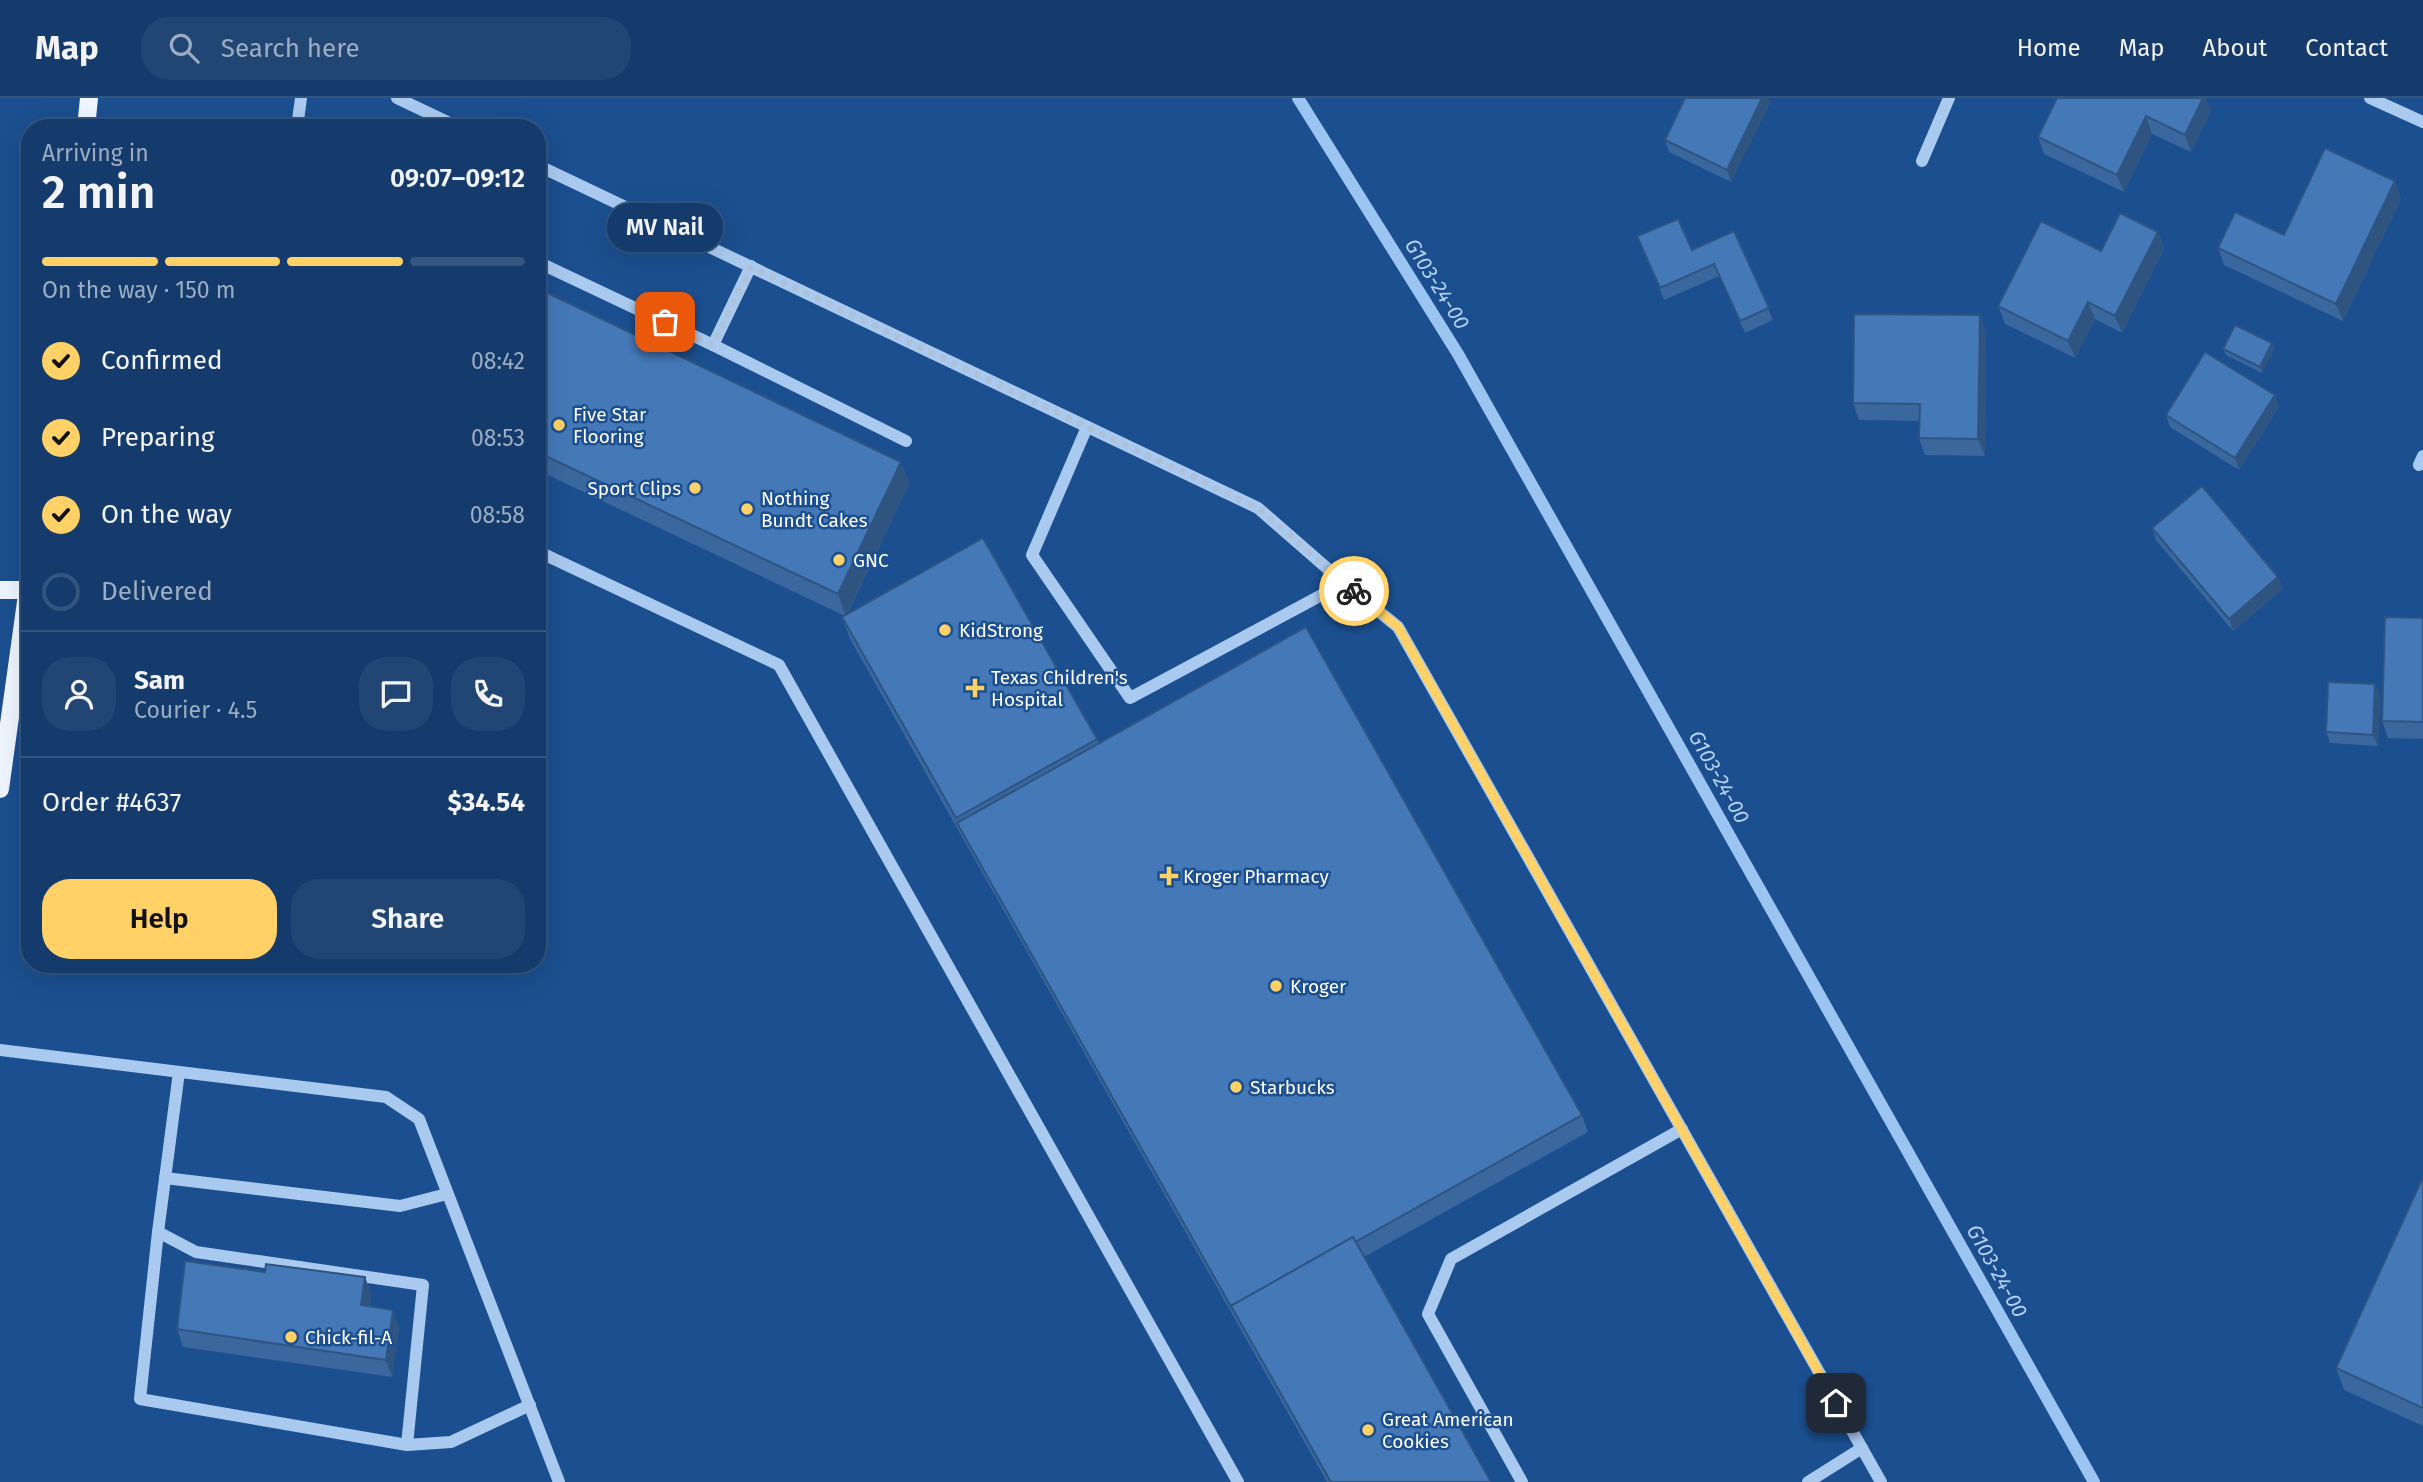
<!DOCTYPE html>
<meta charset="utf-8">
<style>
body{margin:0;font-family:"Fira Sans",sans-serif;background:#214673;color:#f1f3f6;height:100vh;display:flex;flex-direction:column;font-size:26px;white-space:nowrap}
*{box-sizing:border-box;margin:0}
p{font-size:23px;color:#9dadc1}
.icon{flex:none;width:38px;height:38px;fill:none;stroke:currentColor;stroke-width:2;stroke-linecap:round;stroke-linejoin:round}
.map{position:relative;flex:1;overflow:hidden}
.details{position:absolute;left:21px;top:21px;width:525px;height:854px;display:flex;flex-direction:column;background:#143b6b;border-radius:28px;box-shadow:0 7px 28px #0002,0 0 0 2px #33557e}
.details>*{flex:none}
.pin{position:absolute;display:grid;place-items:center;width:60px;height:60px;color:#fff;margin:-30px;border-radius:14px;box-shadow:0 4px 10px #0006}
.courier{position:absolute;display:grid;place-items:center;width:70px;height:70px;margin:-35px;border:5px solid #ffd166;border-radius:50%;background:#fff;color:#222;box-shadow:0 2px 9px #0007}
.bubble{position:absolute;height:49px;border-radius:24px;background:#143b6b;box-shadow:0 7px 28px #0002,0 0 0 2px #33557e;font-size:23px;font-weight:600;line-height:49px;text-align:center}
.headline em{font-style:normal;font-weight:600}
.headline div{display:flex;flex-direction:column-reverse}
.headline{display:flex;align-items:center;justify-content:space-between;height:119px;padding:0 21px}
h1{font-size:46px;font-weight:600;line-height:52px}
.bar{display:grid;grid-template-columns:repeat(4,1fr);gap:10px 7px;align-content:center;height:84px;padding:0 21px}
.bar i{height:9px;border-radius:5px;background:#33557e}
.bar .selected{background:#ffd166}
.bar p{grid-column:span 4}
.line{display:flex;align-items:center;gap:18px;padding:0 21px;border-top:2px solid #33557e}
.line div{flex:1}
.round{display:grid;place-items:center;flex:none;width:74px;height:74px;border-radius:28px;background:#214673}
ol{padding:0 21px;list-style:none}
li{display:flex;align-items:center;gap:21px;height:77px}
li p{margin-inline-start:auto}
li .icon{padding:7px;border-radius:50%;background:#ffd166;color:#111;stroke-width:4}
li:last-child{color:#9dadc1}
li i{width:38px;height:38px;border:4px solid #33557e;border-radius:50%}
.primary-button{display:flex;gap:14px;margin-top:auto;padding:14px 21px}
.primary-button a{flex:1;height:80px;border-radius:28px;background:#ffd166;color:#111;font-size:28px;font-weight:600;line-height:80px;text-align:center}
.primary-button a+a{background:#214673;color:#f1f3f6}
header{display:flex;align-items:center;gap:42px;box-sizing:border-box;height:98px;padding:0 35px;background:#143b6b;border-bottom:2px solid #33557e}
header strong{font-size:33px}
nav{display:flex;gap:38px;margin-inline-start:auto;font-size:24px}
.search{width:490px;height:63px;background:#214673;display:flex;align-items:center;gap:18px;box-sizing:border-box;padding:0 24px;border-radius:28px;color:#9dadc1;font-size:26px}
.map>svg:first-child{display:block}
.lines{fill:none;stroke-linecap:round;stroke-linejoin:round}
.stream{stroke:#9cc4f0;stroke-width:12}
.minor{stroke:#a9c9ee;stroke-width:12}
.major{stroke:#f0f6ff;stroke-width:18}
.wall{fill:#3a679d}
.shaded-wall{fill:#305480}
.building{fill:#4478b7;stroke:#305480;stroke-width:2}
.done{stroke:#afc1d8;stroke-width:7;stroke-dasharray:0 12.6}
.route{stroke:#ffd166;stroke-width:9}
.poi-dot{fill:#ffd166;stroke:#1b4f8f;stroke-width:2.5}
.labels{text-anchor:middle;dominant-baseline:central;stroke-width:5;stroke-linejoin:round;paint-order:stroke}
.poi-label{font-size:19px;fill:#fff;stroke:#1b4f8f;text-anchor:start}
.water-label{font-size:21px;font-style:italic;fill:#b5d3f5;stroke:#1b4f8f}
</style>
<header>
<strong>Map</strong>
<div class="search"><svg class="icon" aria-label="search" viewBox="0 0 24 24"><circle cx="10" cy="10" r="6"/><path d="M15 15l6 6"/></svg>Search here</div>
<nav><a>Home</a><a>Map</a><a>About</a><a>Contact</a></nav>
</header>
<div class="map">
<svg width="2423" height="1384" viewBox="0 0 2423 1384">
<rect width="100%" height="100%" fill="#1b4f8f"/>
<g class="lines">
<polyline class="stream" points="1298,0 1458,256 2094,1384"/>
<g class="minor">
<polyline points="397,0 460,30"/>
<polyline points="2370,0 2423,24"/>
<polyline points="297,30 301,0"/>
<polyline points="1922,63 1949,0"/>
<polyline points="537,67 1258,410 1344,485 1130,600 1032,457 1087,329"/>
<polyline points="544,167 713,247 906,343"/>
<polyline points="713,247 751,168"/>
<polyline points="2419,367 2423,358"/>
<polyline points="537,453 779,567 1238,1384"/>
<polyline points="1344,485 1398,529 1881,1384"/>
<polyline points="0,952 386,999 419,1021 559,1384"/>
<polyline points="179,974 158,1134 140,1301 407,1347 451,1344 530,1307"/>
<polyline points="165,1080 400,1108 447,1096"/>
<polyline points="158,1134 196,1154 423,1187 407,1347"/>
<polyline points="1522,1384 1428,1216 1451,1161 1682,1031"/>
<polyline points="1808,1384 1862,1350"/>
</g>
<g class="major">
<polyline points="86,30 89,0"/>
<polyline points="0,492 28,492"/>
<polyline points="0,691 30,475"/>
</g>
</g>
<g class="wall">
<polygon points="2057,0 2211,13 2191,54 2152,36 2124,94 2044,56 2038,39"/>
<polygon points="1770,5 1731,84 1669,54 1665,42"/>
<polygon points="2395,83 2401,101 2343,223 2224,167 2218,150 2284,137"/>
<polygon points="1734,133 1773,222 1745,235 1719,178 1664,202 1637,138 1692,152"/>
<polygon points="2158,134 2164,151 2122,235 2095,221 2075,260 2005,226 1998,208 2101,153"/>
<polygon points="537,190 901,364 909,386 847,517 1097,641 1099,646 1582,1017 1588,1034 1364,1159 1491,1384 1327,1384 850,541 842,519 845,518 537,372"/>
<polygon points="1980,217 1986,234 1985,358 1925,357 1919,340 1919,323 1859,322 1853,305"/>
<polygon points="2272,245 2274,251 2262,275 2226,257 2223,251"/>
<polygon points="2279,309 2239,372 2170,329 2166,317"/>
<polygon points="2152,430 2278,479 2283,491 2233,533 2156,442"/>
<polygon points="2423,520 2423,641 2388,640 2382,623"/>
<polygon points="2375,586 2380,598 2378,648 2330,645 2326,634"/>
<polygon points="2423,1079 2423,1328 2344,1292 2336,1270"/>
<polygon points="365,1179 371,1196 370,1208 393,1212 399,1229 392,1279 183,1249 177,1231"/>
</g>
<g class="shaded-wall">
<polygon points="1762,0 1768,0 1770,5 1731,84 1727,72"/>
<polygon points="2203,0 2206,0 2211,13 2191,54 2185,37"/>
<polygon points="2146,18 2152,36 2124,94 2117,77"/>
<polygon points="2395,83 2401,101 2343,223 2336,206"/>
<polygon points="2158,134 2164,151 2122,235 2115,218"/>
<polygon points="2088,204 2095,221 2075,260 2068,243"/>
<polygon points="1980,217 1986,234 1985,358 1978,341"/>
<polygon points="2272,245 2274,251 2262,275 2260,269"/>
<polygon points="2275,297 2279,309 2239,372 2235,360"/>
<polygon points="901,364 909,386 846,518 838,496"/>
<polygon points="2278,479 2283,491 2233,533 2229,521"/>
<polygon points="2375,586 2380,598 2378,648 2373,637"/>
<polygon points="365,1179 371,1196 368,1224 361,1207"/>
<polygon points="393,1212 399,1229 392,1279 386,1262"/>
</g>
<g class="building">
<polygon points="1685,0 1762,0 1727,72 1665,42"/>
<polygon points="2057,0 2203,0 2185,37 2146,18 2117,77 2038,39"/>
<polygon points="2325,50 2395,83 2336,206 2218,150 2235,114 2284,137"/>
<polygon points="2120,115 2158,134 2115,218 2088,204 2068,243 1998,208 2041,123 2101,153"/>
<polygon points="1678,121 1692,152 1734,133 1769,210 1740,223 1714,166 1660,190 1637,138"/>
<polygon points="537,190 901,364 838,496 537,354"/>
<polygon points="1854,216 1980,217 1978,341 1919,340 1920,306 1853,305"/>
<polygon points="2235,227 2272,245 2260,269 2223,251"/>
<polygon points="2205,254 2275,297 2235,360 2166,317"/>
<polygon points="2202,388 2278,479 2229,521 2152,430"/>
<polygon points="983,440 1097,641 956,720 842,519"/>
<polygon points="2385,519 2423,520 2423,624 2382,623"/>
<polygon points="1306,529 1582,1017 1355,1144 1353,1139 1231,1208 1233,1212 957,725"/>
<polygon points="2328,584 2375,586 2373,637 2326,634"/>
<polygon points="2423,1079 2423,1310 2336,1270"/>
<polygon points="1353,1139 1491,1384 1331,1384 1231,1208"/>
<polygon points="185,1163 265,1174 266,1166 365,1179 361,1207 393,1212 386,1262 177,1231"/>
</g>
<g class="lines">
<polyline class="done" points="665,224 713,247 751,169 1258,410 1354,493"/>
<polyline class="route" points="1354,493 1398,529 1836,1305"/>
</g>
<g class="poi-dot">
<circle cx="559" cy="327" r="7"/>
<circle cx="695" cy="390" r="7"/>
<circle cx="747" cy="411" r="7"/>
<circle cx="839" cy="462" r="7"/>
<circle cx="945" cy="532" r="7"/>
<path d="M971.5 579.5h7v7h7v7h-7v7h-7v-7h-7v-7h7z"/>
<path d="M1165.5 767.5h7v7h7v7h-7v7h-7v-7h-7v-7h7z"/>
<circle cx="1276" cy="888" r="7"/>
<circle cx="1236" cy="989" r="7"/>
<circle cx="291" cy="1239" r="7"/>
<circle cx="1368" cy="1332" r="7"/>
</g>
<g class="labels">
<g class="poi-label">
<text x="573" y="316">Five Star<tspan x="573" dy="22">Flooring</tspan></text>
<text x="681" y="390" text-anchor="end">Sport Clips</text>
<text x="761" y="400">Nothing<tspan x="761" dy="22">Bundt Cakes</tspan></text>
<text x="853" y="462">GNC</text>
<text x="959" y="532">KidStrong</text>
<text x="991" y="579">Texas Children's<tspan x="991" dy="22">Hospital</tspan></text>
<text x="1183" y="778">Kroger Pharmacy</text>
<text x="1290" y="888">Kroger</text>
<text x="1250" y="989">Starbucks</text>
<text x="305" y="1239">Chick-fil-A</text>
<text x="1382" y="1321">Great American<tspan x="1382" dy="22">Cookies</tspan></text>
</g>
<g class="water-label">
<text transform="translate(1437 186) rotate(58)">G103-24-00</text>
<text transform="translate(1719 679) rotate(61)">G103-24-00</text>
<text transform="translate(1997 1173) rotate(61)">G103-24-00</text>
</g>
</g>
</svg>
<div class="pin" style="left:665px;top:224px;background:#ea580c"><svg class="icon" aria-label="bag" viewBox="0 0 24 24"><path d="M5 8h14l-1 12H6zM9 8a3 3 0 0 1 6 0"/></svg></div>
<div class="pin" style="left:1836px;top:1305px;background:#1f2937"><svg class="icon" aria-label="home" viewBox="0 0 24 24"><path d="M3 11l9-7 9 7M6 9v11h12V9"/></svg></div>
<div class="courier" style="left:1354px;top:493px"><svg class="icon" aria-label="bike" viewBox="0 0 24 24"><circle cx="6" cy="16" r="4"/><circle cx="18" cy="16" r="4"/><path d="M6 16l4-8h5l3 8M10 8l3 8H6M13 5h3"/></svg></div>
<div class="bubble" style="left:607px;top:105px;width:116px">MV Nail</div>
<section class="details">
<div class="headline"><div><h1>2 min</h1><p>Arriving in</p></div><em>09:07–09:12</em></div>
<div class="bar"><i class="selected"></i><i class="selected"></i><i class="selected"></i><i></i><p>On the way · 150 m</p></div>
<ol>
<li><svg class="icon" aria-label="check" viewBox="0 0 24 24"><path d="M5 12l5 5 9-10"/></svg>Confirmed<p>08:42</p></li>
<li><svg class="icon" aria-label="check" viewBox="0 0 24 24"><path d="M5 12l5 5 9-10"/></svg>Preparing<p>08:53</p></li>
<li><svg class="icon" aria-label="check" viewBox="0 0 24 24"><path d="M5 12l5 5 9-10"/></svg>On the way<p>08:58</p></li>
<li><i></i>Delivered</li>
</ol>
<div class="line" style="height:126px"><a class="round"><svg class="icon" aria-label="person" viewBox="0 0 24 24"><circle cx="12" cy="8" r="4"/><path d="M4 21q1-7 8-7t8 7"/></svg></a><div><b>Sam</b><p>Courier · 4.5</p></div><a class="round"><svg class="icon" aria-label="chat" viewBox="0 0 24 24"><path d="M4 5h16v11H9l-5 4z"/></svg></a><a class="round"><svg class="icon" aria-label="phone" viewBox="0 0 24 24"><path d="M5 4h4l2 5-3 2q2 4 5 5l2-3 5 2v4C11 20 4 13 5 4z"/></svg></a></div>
<div class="line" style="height:91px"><div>Order #4637</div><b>$34.54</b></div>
<div class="primary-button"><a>Help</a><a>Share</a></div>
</section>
</div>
